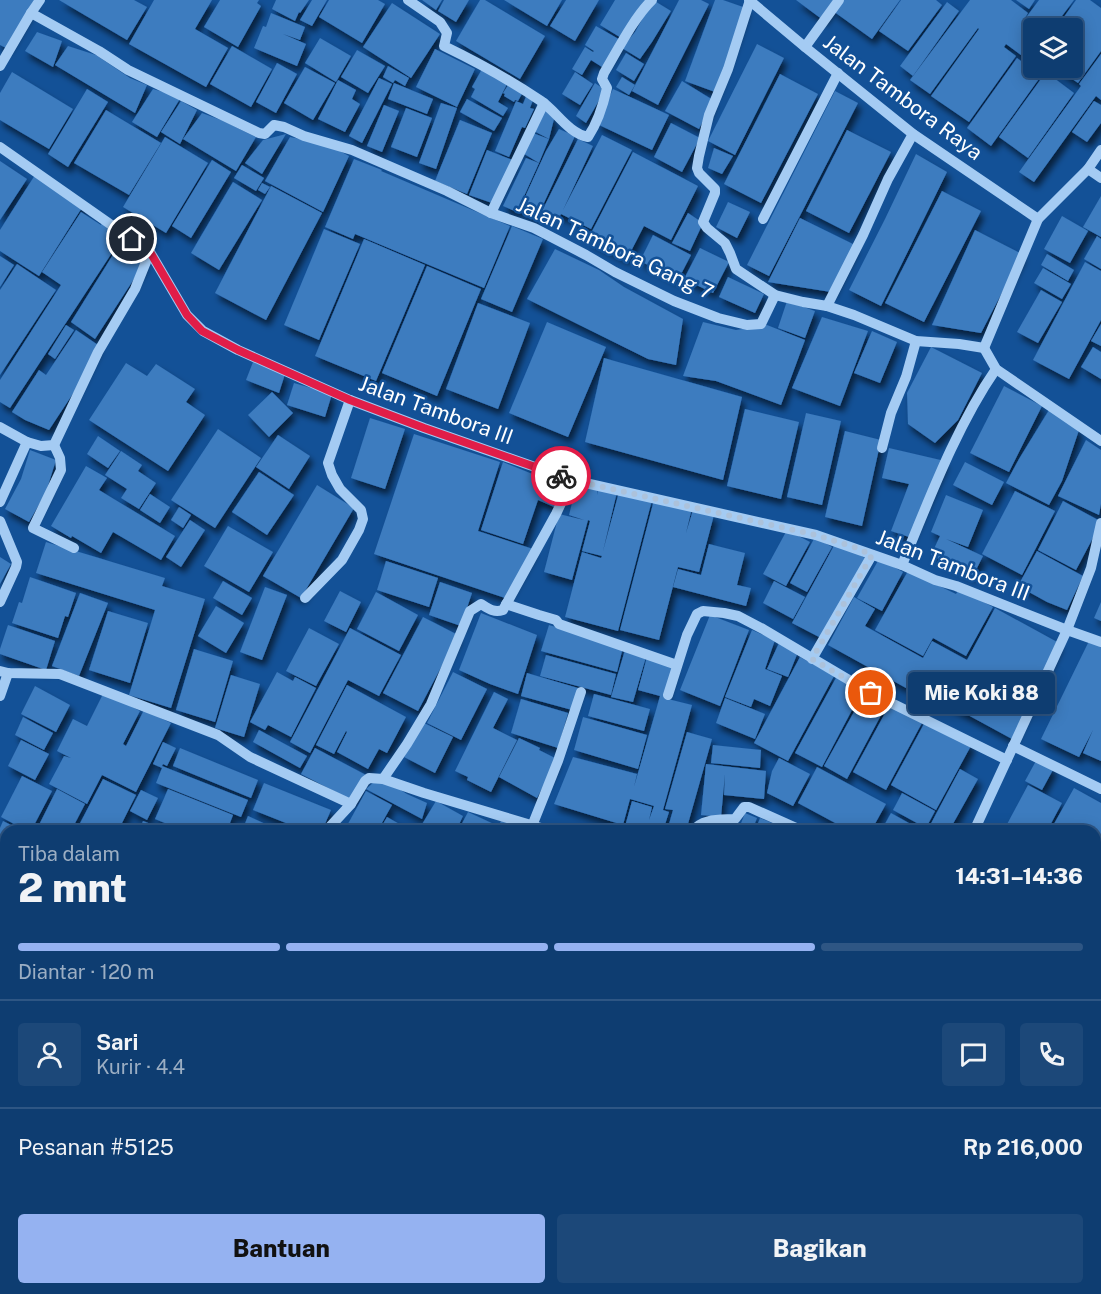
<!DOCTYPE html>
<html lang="id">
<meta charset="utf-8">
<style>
body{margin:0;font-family:"Public Sans",sans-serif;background:#1c4879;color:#f1f3f6;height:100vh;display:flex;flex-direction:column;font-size:22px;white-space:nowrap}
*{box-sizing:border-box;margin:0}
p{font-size:20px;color:#9baec3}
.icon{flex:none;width:33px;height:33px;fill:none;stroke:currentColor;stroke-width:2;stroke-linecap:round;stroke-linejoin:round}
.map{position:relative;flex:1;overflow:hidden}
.drawer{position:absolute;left:0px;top:825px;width:1101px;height:470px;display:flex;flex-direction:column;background:#0e3d71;border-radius:18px 18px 0 0;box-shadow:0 3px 15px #0003,0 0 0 2px #2e5684}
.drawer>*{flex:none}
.controls{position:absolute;left:1023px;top:18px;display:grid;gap:12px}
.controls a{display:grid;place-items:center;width:60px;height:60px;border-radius:6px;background:#0e3d71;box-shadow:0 3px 15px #0003,0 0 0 2px #2e5684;font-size:30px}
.pin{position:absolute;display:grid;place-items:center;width:51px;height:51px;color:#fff;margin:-26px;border:3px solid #fff;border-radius:50%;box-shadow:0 2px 6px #0007}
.courier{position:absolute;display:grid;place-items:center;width:60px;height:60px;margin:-30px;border:4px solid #e11d48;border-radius:50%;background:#fff;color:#222;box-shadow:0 2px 8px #0007}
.bubble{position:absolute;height:42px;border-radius:6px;background:#0e3d71;box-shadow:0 3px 15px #0003,0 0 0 2px #2e5684;font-size:20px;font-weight:800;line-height:42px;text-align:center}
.summary em{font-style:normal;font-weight:800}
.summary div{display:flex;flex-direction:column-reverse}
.summary{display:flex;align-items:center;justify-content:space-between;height:102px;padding:0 18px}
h1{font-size:39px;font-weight:800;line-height:45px}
.bar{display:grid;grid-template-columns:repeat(4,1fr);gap:9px 6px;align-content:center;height:72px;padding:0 18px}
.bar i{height:8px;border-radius:4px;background:#2e5684}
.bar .selected{background:#95b2f1}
.bar p{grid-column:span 4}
.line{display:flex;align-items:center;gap:15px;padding:0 18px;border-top:2px solid #2e5684}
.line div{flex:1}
.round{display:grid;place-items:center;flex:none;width:63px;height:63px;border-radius:6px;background:#1c4879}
.action{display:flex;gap:12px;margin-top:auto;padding:12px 18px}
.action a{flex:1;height:69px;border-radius:6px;background:#95b2f1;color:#111;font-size:24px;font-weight:800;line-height:69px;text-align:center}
.action a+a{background:#1c4879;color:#f1f3f6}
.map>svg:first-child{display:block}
.building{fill:#3c7bbf;filter:url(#shadow)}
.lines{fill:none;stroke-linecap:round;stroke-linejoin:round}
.minor{stroke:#a4cbf3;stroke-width:10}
.done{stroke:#acc2db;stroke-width:6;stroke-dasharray:0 10.8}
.route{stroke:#e11d48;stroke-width:8}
.labels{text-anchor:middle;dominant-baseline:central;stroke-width:5;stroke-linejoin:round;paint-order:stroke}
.street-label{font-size:21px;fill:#fff;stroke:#135197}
</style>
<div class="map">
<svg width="1101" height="1294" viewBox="0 0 1101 1294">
<defs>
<filter id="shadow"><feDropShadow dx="3.5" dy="6" stdDeviation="3" flood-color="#0009"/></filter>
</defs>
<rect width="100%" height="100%" fill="#135197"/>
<g class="building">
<polygon points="0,0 35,0 6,48 0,45"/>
<polygon points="59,0 134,0 147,7 127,40"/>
<polygon points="154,0 212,0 195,29 228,48 206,87 129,44"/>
<polygon points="220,0 259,0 257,3 261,6 238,47 204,27"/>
<polygon points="276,0 309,0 300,13 299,12 295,21 272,9"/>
<polygon points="312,0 327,0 312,26 300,20"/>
<polygon points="329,0 378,0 385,4 362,43 319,17"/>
<polygon points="422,0 442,0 436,10"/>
<polygon points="444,0 469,0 456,22 438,11"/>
<polygon points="480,0 485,0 545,36 520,79 456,41"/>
<polygon points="504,0 562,0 547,26"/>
<polygon points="566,0 599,0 575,41 550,26"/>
<polygon points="615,0 646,0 623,39 600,25"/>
<polygon points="653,0 671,11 652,42 640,59 622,48 635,32"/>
<polygon points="679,0 701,0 709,4 658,105 632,91"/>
<polygon points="715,0 723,0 746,8 715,92 685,81"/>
<polygon points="796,0 837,0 823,20"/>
<polygon points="841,0 900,0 872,39 833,11"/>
<polygon points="901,0 936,0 942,5 908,51 879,31"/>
<polygon points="970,0 1011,0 1028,13 1022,23 1039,0 1074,0 1053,28 1034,28 1034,55 1029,61 1006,44 1004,47 1016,56 969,122 931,96 979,29 978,28 930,94 910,80"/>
<polygon points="1016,0 1035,0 1029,9"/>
<polygon points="1076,0 1090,0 1101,8 1101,51 1078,83 1056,68 1072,68 1072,28 1056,28"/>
<polygon points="947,2 959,11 913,76 900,66"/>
<polygon points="392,3 440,34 411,78 363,47"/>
<polygon points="271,13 305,27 300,40 283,34 306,44 297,66 254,48 263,26 266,27"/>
<polygon points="596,26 622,41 602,67 591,60 582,75 572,69 585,47 593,52 594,51 585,45"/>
<polygon points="37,32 62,41 53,67 25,51"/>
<polygon points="320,38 351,56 336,82 305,63"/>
<polygon points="757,44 784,58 735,155 708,141"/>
<polygon points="68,46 96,55 130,78 147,85 135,113 55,65"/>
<polygon points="232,46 272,69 251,107 210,84"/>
<polygon points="435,49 475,69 457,107 416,87"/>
<polygon points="357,50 385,66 368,93 341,77"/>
<polygon points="626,53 644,64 634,81 616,70"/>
<polygon points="1101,54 1101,100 1096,96 1034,182 1019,172 1081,86 1079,84"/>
<polygon points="1017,58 1041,76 991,146 967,128"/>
<polygon points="277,63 297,74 276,113 256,102"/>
<polygon points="388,66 409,78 405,86 395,80 393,83 383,77"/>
<polygon points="305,67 335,83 313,120 284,103"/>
<polygon points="482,69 508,82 498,102 508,108 503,116 471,97 475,89 472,87"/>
<polygon points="12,72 73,109 49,149 0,120 0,93"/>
<polygon points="575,72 593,84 580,105 562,94"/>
<polygon points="1046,72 1074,93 1028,158 999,137"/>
<polygon points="780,74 818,94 761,203 724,184"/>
<polygon points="622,77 635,85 629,95 616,87"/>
<polygon points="379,78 392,84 362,143 349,136"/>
<polygon points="338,80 356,90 352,99 360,104 345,132 318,119"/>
<polygon points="682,81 713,100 699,129 665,111"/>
<polygon points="510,82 523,92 518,101 515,100 514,102 504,96 505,94 503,93"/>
<polygon points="394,83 433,99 427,114 388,99"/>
<polygon points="595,83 605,90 586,123 576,116"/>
<polygon points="87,89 108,102 68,167 48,154"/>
<polygon points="153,89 181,97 157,137 132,122"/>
<polygon points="613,89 669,115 652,150 597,124"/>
<polygon points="835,91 858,103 769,276 747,265"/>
<polygon points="527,94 533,100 530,108 534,109 525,128 522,127 509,157 495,151 516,101 523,104"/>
<polygon points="467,99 502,118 494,131 460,112"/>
<polygon points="181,101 197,110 180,144 161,132"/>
<polygon points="1094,101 1101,105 1101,123 1087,142 1072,132"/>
<polygon points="441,103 457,108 436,169 419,163"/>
<polygon points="384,105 399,111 382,152 367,146"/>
<polygon points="406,108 432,118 417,157 391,147"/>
<polygon points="106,110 161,143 129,195 74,163"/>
<polygon points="545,110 554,119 549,139 532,130"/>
<polygon points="202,113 221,120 256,137 236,171 183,139"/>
<polygon points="460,120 492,133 467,194 435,181"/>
<polygon points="671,123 700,138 682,172 654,157"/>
<polygon points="559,129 575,136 537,218 519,210 540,164 542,165 540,164 546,151"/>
<polygon points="847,130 891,152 849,233 806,211"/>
<polygon points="530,132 549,139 539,163 521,152"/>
<polygon points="286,134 262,174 245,163 263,140"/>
<polygon points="602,135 632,150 591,229 561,214 560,216 542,211 578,139 593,146 563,210"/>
<polygon points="165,137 208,163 166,233 123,207"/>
<polygon points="290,137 327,144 349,156 323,212 265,181"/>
<polygon points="714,148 733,156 722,174 708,168"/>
<polygon points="487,150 515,161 492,203 469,195"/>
<polygon points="633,152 698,186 671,240 644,226 627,259 588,239"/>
<polygon points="916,154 947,172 881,306 849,290 885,219"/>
<polygon points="526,158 539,163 517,212 503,206"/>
<polygon points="354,159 382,170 381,171 510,226 484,288 355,234 353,239 325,227"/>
<polygon points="212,160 231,172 191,238 172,226"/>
<polygon points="0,161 27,179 0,220"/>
<polygon points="242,165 264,178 256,191 234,178"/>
<polygon points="35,175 83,206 39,276 0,251 0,230"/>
<polygon points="233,182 262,200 219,270 191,253"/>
<polygon points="262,183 270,187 265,194 258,190"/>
<polygon points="271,186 322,213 266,320 215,293"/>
<polygon points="942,191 981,211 924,322 885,303"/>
<polygon points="1101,196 1101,237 1083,227"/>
<polygon points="728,202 750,212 737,238 716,227"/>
<polygon points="81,212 101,225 102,222 123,236 10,408 0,402 0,380 61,285 42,272"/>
<polygon points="688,213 703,223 690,251 672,243"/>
<polygon points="1062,216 1088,231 1070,263 1044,249"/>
<polygon points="800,218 855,245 831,292 768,282"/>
<polygon points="512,226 543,239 512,312 481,299"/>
<polygon points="324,229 360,244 319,340 284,325"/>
<polygon points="975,230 1022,254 981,333 932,325"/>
<polygon points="653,235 691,255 678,280 640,261"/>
<polygon points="1097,236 1101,239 1101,269 1084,259"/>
<polygon points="364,239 425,265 376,381 315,356"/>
<polygon points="119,245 145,262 95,339 71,322"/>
<polygon points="700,248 729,262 713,293 684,279"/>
<polygon points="555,249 599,270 624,287 683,319 676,365 648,359 527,299"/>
<polygon points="1047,254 1074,270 1068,281 1041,265"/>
<polygon points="0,256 14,265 0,287"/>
<polygon points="1085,262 1101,271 1101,320 1069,379 1033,360"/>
<polygon points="17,264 56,290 0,375 0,290"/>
<polygon points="427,266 481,289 437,396 382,373"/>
<polygon points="1043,268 1071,284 1062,299 1034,283"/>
<polygon points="728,277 764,294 755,313 719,297"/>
<polygon points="1041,290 1062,302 1038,343 1017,332"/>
<polygon points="787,301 815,311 805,338 778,328"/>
<polygon points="478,303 530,323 498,409 446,389"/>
<polygon points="822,317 868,331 840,406 792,388"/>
<polygon points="547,322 606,347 568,437 509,413"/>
<polygon points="703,322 736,330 767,325 805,340 781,405 716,381 683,376"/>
<polygon points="1101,324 1101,346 1091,341"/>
<polygon points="66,325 74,330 55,359 48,354"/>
<polygon points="76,330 98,345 74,392 49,430 25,420 12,412 39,370 46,375"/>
<polygon points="872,331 897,342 880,383 854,373"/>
<polygon points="931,347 982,373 958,420 935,443 908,424 907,393"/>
<polygon points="1093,347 1101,352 1101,379 1081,367"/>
<polygon points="604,358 742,397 723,480 585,442"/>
<polygon points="253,362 285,374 279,393 246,380"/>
<polygon points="126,363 147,376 156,364 195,389 186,402 205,415 168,471 89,420"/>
<polygon points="294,383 332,394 325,417 287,405"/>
<polygon points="1004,386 1042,406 1009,472 970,453"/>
<polygon points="272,392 293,413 269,437 248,415"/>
<polygon points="745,409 799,422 781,499 727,486"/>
<polygon points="1049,410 1079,430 1062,481 1049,505 1006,483 1019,459"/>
<polygon points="806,413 841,421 822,505 787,497"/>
<polygon points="370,418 405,429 385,489 351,478"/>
<polygon points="218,429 261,458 215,528 171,500"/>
<polygon points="845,431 881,440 862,526 825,517"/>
<polygon points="414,434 500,462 478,531 533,549 505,598 374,554"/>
<polygon points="278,435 310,456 289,489 256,467"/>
<polygon points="98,436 120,451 108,468 87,454"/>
<polygon points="1086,440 1101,450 1101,504 1099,515 1058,496"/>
<polygon points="889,448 945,461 909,537 891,531 909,484 882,478"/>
<polygon points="30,450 56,460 46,492 29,522 5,509 21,479"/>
<polygon points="121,451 142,465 138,471 156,483 139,509 121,498 127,489 105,475"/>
<polygon points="503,462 562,486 554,507 538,500 523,544 481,530"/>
<polygon points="965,462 1004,482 992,505 953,485"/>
<polygon points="86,466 107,478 99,490 175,536 161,560 113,532 101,553 72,536 71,538 51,526"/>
<polygon points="259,472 294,495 267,535 232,512"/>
<polygon points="577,483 597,488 597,495 598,488 617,492 603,551 619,492 652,500 618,631 565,617 582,552 601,558 602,556 582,551 590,521 588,520 572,580 544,572 559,514 584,520 569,515"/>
<polygon points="317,485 354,508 301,598 263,576"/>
<polygon points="1015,491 1055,511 1022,575 982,554"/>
<polygon points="150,494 170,507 160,523 140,510"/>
<polygon points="946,495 983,510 968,547 946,539 983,556 973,576 931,555 940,536 931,532"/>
<polygon points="654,500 692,508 686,533 693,510 714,515 699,572 678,567 659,640 620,630"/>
<polygon points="1063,501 1100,521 1095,534 1076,570 1038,550"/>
<polygon points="179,507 191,515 183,528 171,520"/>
<polygon points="190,520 205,530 181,567 166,557"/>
<polygon points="228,526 273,552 249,592 204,566"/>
<polygon points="787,530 810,542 786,586 763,574"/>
<polygon points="815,537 832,547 807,592 790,583"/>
<polygon points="46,542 165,578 162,586 205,599 171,708 129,695 155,610 36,573"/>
<polygon points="836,542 865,558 821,638 792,623"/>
<polygon points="709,544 745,553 737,585 751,588 746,606 673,587 678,569 701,575"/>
<polygon points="1037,551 1083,576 1067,610 1047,602 1018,586"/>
<polygon points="0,557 11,564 0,584"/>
<polygon points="879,559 903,572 882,611 857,598"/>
<polygon points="386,561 438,578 429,607 377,590"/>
<polygon points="908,571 956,594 959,589 993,607 966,656 933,638 923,656 875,630"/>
<polygon points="30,577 76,593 68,617 65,616 58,638 12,623 19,602 22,603"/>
<polygon points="223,581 252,598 242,615 213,598"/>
<polygon points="774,581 805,597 793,619 763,603"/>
<polygon points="440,582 472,593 461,626 429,615"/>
<polygon points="265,587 287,595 262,660 240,652"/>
<polygon points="340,591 361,602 346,632 324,621"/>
<polygon points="376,592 418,615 399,651 357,629"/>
<polygon points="80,593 108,603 79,676 52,666"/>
<polygon points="854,597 875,609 865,626 923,658 932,641 967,660 995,608 1059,643 1012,739 944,702 954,683 944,702 909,682 906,688 828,645"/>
<polygon points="1101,602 1101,621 1094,618"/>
<polygon points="216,606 244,623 226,653 198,636"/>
<polygon points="108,611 148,623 130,683 89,670"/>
<polygon points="481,613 537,635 518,694 490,684 459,670"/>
<polygon points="710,615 749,630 720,706 680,690"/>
<polygon points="423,617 458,635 418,711 383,693"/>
<polygon points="8,625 55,641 46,670 0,654 0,649"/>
<polygon points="549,625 623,647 617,672 541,651"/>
<polygon points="309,628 339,644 316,686 286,671"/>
<polygon points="350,628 401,655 379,696 348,680 310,753 290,742"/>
<polygon points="752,630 775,640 765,669 782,676 770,706 754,699 751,707 725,697"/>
<polygon points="1089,641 1101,647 1101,761 1083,753 1093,730 1079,757 1041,739"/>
<polygon points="779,643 798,652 788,677 767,669"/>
<polygon points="194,649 233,661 215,722 176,710"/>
<polygon points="625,650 646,657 633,702 611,697"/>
<polygon points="546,655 616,674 611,695 540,676"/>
<polygon points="647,657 674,665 664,698 692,705 663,810 669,812 663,831 627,831 624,830 632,801 652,807 649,820 654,806 630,799 623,825 554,804 573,757 637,774 634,787 660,696 638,690"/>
<polygon points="800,657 834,676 788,761 754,743"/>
<polygon points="277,672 293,681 295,677 316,688 291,737 268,725 265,730 250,722"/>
<polygon points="453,672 487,689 461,740 427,723"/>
<polygon points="527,673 578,688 572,710 521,696"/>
<polygon points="231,675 260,684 244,737 215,728"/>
<polygon points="837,676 862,691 822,767 795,753"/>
<polygon points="347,685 406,717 387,753 379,749 368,769 337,752 347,732 346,731 334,754 316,745"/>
<polygon points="35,686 70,705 56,732 21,714"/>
<polygon points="104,692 140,711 123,744 126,746 144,710 171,723 136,792 102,775 87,804 49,784 64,756 71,758 57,751 73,719 87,726"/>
<polygon points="494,692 508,699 493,728 517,740 491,792 467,780 468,777 455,771"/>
<polygon points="865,692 887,704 847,779 824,766"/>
<polygon points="594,694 650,709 644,731 588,716"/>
<polygon points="725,698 765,714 755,739 716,723"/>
<polygon points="521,699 568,713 558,748 511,733"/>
<polygon points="890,704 923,721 886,790 853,772"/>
<polygon points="23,717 53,733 44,750 15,735"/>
<polygon points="583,717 647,735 638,769 574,750"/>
<polygon points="422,722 453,737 435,773 404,757"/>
<polygon points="925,722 972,744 936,810 891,785"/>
<polygon points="259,730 307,756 300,768 253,742"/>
<polygon points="687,732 712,739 686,831 667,831 673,810 665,809"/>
<polygon points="519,738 540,748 539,750 557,759 537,798 499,777"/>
<polygon points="21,740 49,754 35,780 8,766"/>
<polygon points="163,742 176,748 167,766 163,764 162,766 248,800 241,817 156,783 162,768 153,764"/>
<polygon points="713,745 761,750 760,768 711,763"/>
<polygon points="180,748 258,780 251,798 173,766"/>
<polygon points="315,748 366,775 353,801 301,774"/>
<polygon points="779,758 810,774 793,806 767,793 772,771"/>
<polygon points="1037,759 1054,768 1042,790 1025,781"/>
<polygon points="706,764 766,771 764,799 724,795 725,774 721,817 701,815"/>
<polygon points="817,767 886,804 871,831 850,831 798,803"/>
<polygon points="960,769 978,779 949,831 927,831"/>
<polygon points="22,776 52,791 31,831 27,831 1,817"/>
<polygon points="103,779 136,795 118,831 76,831"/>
<polygon points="374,782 391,784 407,794 427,803 422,819 366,789"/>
<polygon points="264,783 331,810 322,831 306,831 253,810"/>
<polygon points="1028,785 1062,803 1047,831 1010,831 1005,828"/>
<polygon points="1074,788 1101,803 1101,864 1095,863 1095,831 1050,831"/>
<polygon points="57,789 85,804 71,831 36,831"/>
<polygon points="168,789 233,815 227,831 184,831 155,819"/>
<polygon points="141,790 158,798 147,820 130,811"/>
<polygon points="366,791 392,805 378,830 344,831"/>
<polygon points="902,793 935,811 926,828 893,810"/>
<polygon points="436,801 463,816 456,831 418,831"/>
<polygon points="468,812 496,825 493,831 458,831"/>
<polygon points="745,813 757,818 752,831 738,831"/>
<polygon points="891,813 923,831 881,831"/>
<polygon points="248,816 281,831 242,831"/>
<polygon points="387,817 412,831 379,831"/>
<polygon points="503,817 528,831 496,831"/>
<polygon points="760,818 787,829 786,831 755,831"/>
<polygon points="3,821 23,831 6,831 6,847 0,844 0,828"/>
<polygon points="143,821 169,831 139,831"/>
<polygon points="1095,871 1101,874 1101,912 1095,923"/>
<polygon points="0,905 6,907 5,944 0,943"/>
<polygon points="1101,915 1101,958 1095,955 1095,926"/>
<polygon points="6,990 6,1046 0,1044 0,1004"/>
<polygon points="1099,990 1101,991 1101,1057 1095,1070 1095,998"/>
<polygon points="0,1057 6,1060 6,1139 0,1137"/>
<polygon points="1101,1081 1101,1104 1095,1101 1095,1094"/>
<polygon points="1095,1110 1101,1114 1101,1133 1095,1143"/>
<polygon points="1101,1136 1101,1161 1095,1157 1095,1146"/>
<polygon points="0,1140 6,1143 6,1179 0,1177"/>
<polygon points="0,1180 6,1183 6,1202 0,1213"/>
<polygon points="1095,1182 1101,1186 1101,1195 1095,1208"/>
<polygon points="1101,1202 1101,1236 1095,1233 1095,1216"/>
<polygon points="6,1212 6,1261 0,1272 0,1223"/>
<polygon points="6,1264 6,1288 27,1288 24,1294 0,1294 0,1274"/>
<polygon points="1095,1272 1101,1275 1101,1294 1083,1294 1086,1288 1095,1288"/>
<polygon points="31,1288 80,1288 77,1294 28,1294"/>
<polygon points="82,1288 127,1288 123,1294 79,1294"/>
<polygon points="170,1288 195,1288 191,1294 183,1294"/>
<polygon points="206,1288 225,1288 222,1294 202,1294"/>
<polygon points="227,1288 236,1288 245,1294 224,1294"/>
<polygon points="261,1288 294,1288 291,1294 258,1294"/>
<polygon points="296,1288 338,1288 335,1294 292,1294"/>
<polygon points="340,1288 350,1288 360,1294 337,1294"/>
<polygon points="414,1288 452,1288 462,1294 424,1294"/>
<polygon points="469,1288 514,1288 511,1294 469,1294 467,1293"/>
<polygon points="544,1288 576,1288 585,1294 553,1294"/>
<polygon points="669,1288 700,1288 698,1294 682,1294"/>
<polygon points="701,1288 735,1288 733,1294 699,1294"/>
<polygon points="736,1288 786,1288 783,1294 734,1294"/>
<polygon points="801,1288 877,1288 874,1294 799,1294"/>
<polygon points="878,1288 911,1288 909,1294 876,1294"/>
<polygon points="920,1288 937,1288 934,1294 930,1294"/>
<polygon points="945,1288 990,1288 987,1294 955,1294"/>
<polygon points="994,1288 1045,1288 1042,1294 991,1294"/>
</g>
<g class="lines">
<g class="minor">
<path d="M408,0L440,22L447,33L444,46C477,62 510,80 541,101C556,111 568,133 588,137C598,122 603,106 607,88L602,79L604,73C617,51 635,16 652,0"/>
<polyline points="749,0 805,47 913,134 1038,219"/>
<polyline points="750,0 728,69 709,115 699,156 697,168 699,173 715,189 715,193 703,222 707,228 725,243 730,253 736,269 775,295 803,302 827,306 854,315 916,341 959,344 984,348"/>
<polyline points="31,13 99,51 128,70 259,133 265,134 274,125 284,127 304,136 352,150 447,191 491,213 534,228 586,255 615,272 674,301 718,318 747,325 761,324 775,295"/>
<polyline points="805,47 839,0"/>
<polyline points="0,66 31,13 40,0"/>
<polyline points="0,147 150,252 187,315 203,331 238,350 350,400 424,428 572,480 816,535 879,557 902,565 935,580 956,586 1067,630 1101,642"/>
<polyline points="1088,169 1101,178"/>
<polyline points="491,213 544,103"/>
<polyline points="763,219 838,73"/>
<polyline points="827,306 863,235 888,179 913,134"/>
<polyline points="984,348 1038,219 1088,169 1101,150"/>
<polyline points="984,348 996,369 1101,441"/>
<polyline points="0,427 27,442"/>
<polyline points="54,445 60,458 61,470 33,528 74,548"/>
<polyline points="882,448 891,413 906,377 916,341"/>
<polyline points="0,502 27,442 41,446 54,445 98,352 135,289 150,252"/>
<polyline points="0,521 17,562 16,567 0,602"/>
<path d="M902,565C929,500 956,427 996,369"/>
<polyline points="305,598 342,560 359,530 363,519 361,510 340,489 332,475 328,463 350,400"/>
<polyline points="506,604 539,615 556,620 559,624 677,665"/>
<polyline points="812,659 872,555"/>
<polyline points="0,671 8,673 60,674 218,735 250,757 351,804"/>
<polyline points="668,695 687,635 697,614 703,611 724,613 738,616 763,629 871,693 1007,760"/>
<polyline points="0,696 8,673"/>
<polyline points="1013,746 1101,789"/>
<polyline points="383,779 424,793 551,831"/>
<polyline points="532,826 558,761 581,692"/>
<path d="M326,831L351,804L365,781L369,778L383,779L407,744L431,704L470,611L481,604C489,609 494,613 503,610L556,514L572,480"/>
<path d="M693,831C702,818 721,820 735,819L744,807H749L803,831"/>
<polyline points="974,831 1067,630 1091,568 1101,523"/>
<polyline points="0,889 6,891"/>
<polyline points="0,967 6,954"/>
<polyline points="1095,970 1101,974"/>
<polyline points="1095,1268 1101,1271"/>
<path d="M594,1288C604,1292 612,1291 622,1294"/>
<polyline points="132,1294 135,1288"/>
<polyline points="194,1294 203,1291 204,1288"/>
<polyline points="517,1294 519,1288"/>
<polyline points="1051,1294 1053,1288"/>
</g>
</g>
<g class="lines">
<polyline class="done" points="561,476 572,480 816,535 854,547 872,555 812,659 871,693"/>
<polyline class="route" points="132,239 150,252 187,315 202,331 238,350 350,400 424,428 561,476"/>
</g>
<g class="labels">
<g class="street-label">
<text transform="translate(903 97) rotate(37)">Jalan Tambora Raya</text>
<text transform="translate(615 248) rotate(25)">Jalan Tambora Gang 7</text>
<text transform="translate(436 410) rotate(20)">Jalan Tambora III</text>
<text transform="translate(953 565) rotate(21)">Jalan Tambora III</text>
</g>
</g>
</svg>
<div class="controls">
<a><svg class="icon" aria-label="layers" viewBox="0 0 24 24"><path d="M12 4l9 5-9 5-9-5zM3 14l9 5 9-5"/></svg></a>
</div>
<div class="pin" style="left:871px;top:693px;background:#ea580c"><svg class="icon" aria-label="bag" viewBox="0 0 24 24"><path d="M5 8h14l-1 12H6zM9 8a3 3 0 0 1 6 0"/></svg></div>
<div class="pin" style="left:132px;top:239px;background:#1f2937"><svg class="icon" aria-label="home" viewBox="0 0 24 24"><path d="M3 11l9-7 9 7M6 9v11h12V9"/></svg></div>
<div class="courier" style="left:561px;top:476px"><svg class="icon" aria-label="bike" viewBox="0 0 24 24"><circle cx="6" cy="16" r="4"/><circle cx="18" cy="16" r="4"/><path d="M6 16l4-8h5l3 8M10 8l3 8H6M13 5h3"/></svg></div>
<div class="bubble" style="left:908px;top:672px;width:147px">Mie Koki 88</div>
<section class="drawer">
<div class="summary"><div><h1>2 mnt</h1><p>Tiba dalam</p></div><em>14:31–14:36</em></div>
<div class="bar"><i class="selected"></i><i class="selected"></i><i class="selected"></i><i></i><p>Diantar · 120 m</p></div>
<div class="line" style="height:108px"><a class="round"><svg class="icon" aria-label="person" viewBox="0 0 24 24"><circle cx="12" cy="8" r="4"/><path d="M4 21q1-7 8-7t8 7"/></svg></a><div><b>Sari</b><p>Kurir · 4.4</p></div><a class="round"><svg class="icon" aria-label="chat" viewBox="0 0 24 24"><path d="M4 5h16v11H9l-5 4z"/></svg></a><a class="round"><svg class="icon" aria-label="phone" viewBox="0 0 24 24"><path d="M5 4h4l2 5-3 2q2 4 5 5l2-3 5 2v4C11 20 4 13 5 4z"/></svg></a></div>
<div class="line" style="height:78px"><div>Pesanan #5125</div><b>Rp 216,000</b></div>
<div class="action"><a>Bantuan</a><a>Bagikan</a></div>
</section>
</div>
